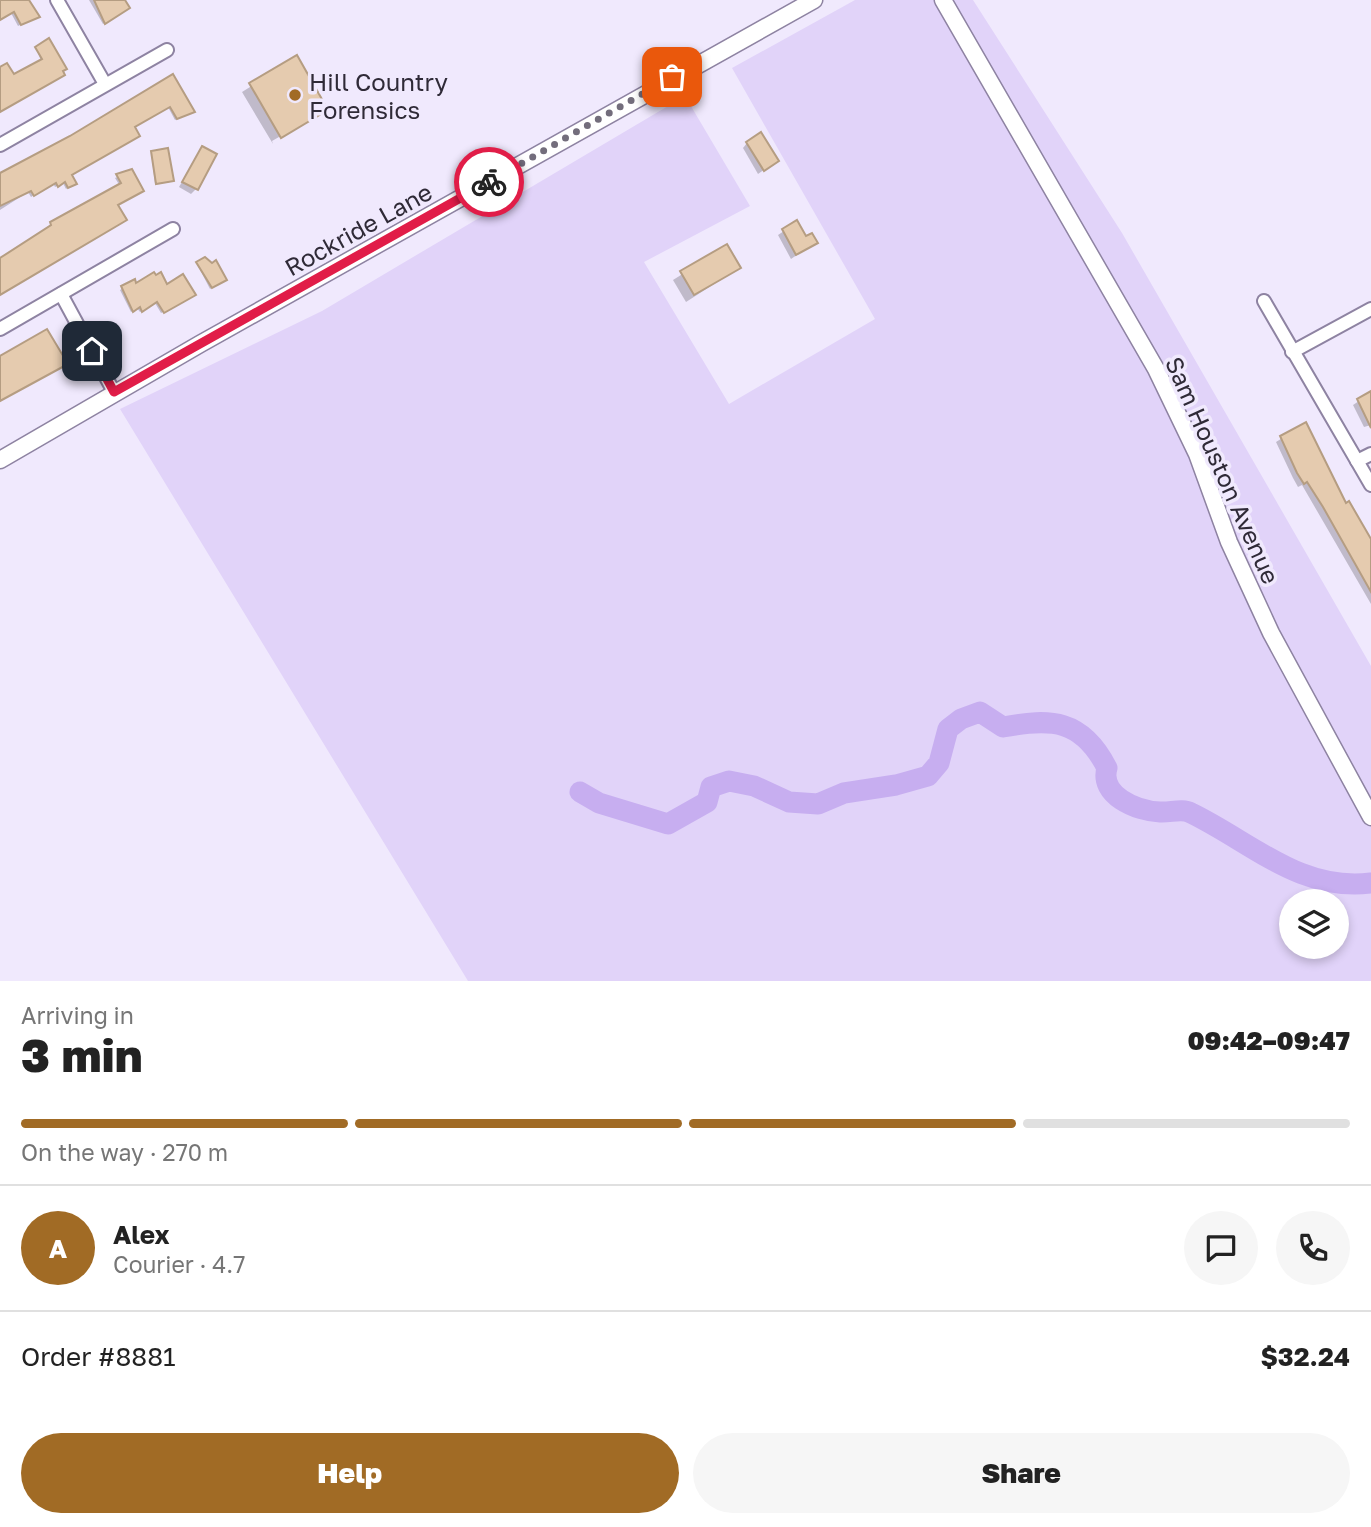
<!DOCTYPE html>
<meta charset="utf-8">
<style>
body{margin:0;font-family:"Golos Text",sans-serif;background:#f6f6f6;color:#222;height:100vh;display:flex;flex-direction:column;font-size:26px;white-space:nowrap}
*{box-sizing:border-box;margin:0}
p{font-size:23px;color:#767676}
.icon{flex:none;width:38px;height:38px;fill:none;stroke:currentColor;stroke-width:2;stroke-linecap:round;stroke-linejoin:round}
.map{position:relative;height:981px;overflow:hidden}
.drawer{display:flex;flex-direction:column;background:#fff;flex:1}
.drawer>*{flex:none}
.buttons{position:absolute;left:1279px;top:889px;display:grid;gap:14px}
.buttons a{display:grid;place-items:center;width:70px;height:70px;border-radius:50%;background:#fff;box-shadow:0 4px 10px #0003;font-size:35px}
.pin{position:absolute;display:grid;place-items:center;width:60px;height:60px;color:#fff;margin:-30px;border-radius:14px;box-shadow:0 4px 10px #0006}
.courier{position:absolute;display:grid;place-items:center;width:70px;height:70px;margin:-35px;border:5px solid #e11d48;border-radius:50%;background:#fff;color:#222;box-shadow:0 2px 9px #0007}
.summary em{font-style:normal;font-weight:800}
.summary div{display:flex;flex-direction:column-reverse}
.summary{display:flex;align-items:center;justify-content:space-between;height:119px;padding:0 21px}
h1{font-size:46px;font-weight:800;line-height:52px}
.bar{display:grid;grid-template-columns:repeat(4,1fr);gap:10px 7px;align-content:center;height:84px;padding:0 21px}
.bar i{height:9px;border-radius:5px;background:#e0e0e0}
.bar .selected{background:#a16b25}
.bar p{grid-column:span 4}
.line{display:flex;align-items:center;gap:18px;padding:0 21px;border-top:2px solid #e0e0e0}
.line div{flex:1}
.round{display:grid;place-items:center;flex:none;width:74px;height:74px;border-radius:37px;background:#f6f6f6}
.primary-button{display:flex;gap:14px;margin-top:auto;padding:14px 21px}
.primary-button a{flex:1;height:80px;border-radius:42px;background:#a16b25;color:#fff;font-size:28px;font-weight:800;line-height:80px;text-align:center}
.primary-button a+a{background:#f6f6f6;color:#222}
.map>svg:first-child{display:block}
.grass{fill:#e1d3f9;fill-rule:evenodd}
.shadow{fill:#0003}
.lines{fill:none;stroke-linecap:round;stroke-linejoin:round}
.river{stroke:#c7aef0;stroke-width:21}
.building{fill:#e5cbaf;stroke:#b59d82;stroke-width:2}
.minor-casing{stroke:#8e83a2;stroke-width:16}
.tertiary-casing{stroke:#8e83a2;stroke-width:19}
.minor{stroke:#fff;stroke-width:12}
.tertiary{stroke:#fff;stroke-width:16}
.done{stroke:#736d7c;stroke-width:7;stroke-dasharray:0 12.6}
.route{stroke:#e11d48;stroke-width:9}
.poi-dot{fill:#a16b25;stroke:#f0e9fd;stroke-width:2.5}
.labels{text-anchor:middle;dominant-baseline:central;stroke-width:7;stroke-linejoin:round;paint-order:stroke}
.poi-label{font-size:24px;fill:#2f2a37;stroke:#f0e9fd;text-anchor:start}
.street-label{font-size:24px;fill:#2f2a37;stroke:#f0e9fd}
</style>
<div class="map">
<svg width="1371" height="981" viewBox="0 0 1371 981">
<rect width="100%" height="100%" fill="#f0e9fd"/>
<path class="grass" d="M855,0H973L1122,233L1371,666V981H468L120,409L322,311L685,96L750,206L644,262L729,404L875,319L732,68ZM1292,901H1337V947H1292Z"/>
<g class="shadow">
<polygon points="0,0 27,0 37,17 18,26 11,13 0,19"/>
<polygon points="89,0 123,0 126,10 103,24"/>
<polygon points="36,48 65,68 0,111 0,69 13,76 41,61"/>
<polygon points="296,58 326,110 272,141 273,144 242,92"/>
<polygon points="172,76 191,113 175,120 168,107 133,128 70,176 72,185 66,189 63,183 55,187 53,183 31,197 28,192 0,210 0,177"/>
<polygon points="747,143 776,161 758,174 743,148"/>
<polygon points="202,148 196,189 191,194 179,187"/>
<polygon points="151,152 172,180 170,182 155,184"/>
<polygon points="131,171 117,205 0,292 0,258 72,211 120,186 115,178"/>
<polygon points="796,223 805,239 816,242 791,259 778,235"/>
<polygon points="727,246 739,268 686,302 673,280"/>
<polygon points="197,264 222,281 210,289"/>
<polygon points="134,281 136,286 167,287 192,297 161,313 155,303 140,312 137,308 131,312 120,290"/>
<polygon points="1371,393 1371,425 1364,427 1353,405"/>
<polygon points="1305,424 1346,505 1371,541 1371,604 1302,485 1298,487 1293,478 1276,442"/>
</g>
<g class="lines">
<path class="river" d="M580,792L599,803L668,824L707,802L711,787L729,781L754,786L789,802L818,804L844,793L896,785L928,776L939,763L948,729L961,719L980,712L1003,727C1051,718 1082,719 1107,768C1099,795 1136,811 1160,812C1170,813 1182,808 1191,813C1251,842 1300,892 1371,883"/>
</g>
<g class="building">
<polygon points="0,0 29,0 40,17 21,25 14,12 0,20"/>
<polygon points="94,0 125,0 130,8 105,24"/>
<polygon points="49,38 67,69 63,71 65,75 0,112 0,67 7,63 14,74 42,59 35,47"/>
<polygon points="297,55 328,110 281,138 249,83"/>
<polygon points="173,74 195,112 177,119 170,107 135,127 140,136 72,175 77,184 68,188 65,182 58,187 56,183 34,196 31,191 0,206 0,173 70,136"/>
<polygon points="761,132 779,161 764,171 746,142"/>
<polygon points="202,146 217,154 198,190 182,182"/>
<polygon points="168,148 174,181 156,184 151,151"/>
<polygon points="132,169 144,191 118,205 127,220 0,295 0,258 51,225 50,222 121,183 116,174"/>
<polygon points="797,220 806,236 812,233 818,243 796,255 782,229"/>
<polygon points="727,244 741,268 694,295 680,271"/>
<polygon points="205,257 212,263 216,260 227,280 212,288 196,262"/>
<polygon points="154,272 156,275 161,272 167,284 183,274 196,295 164,313 157,302 142,312 140,307 133,312 121,286 135,279 136,283"/>
<polygon points="47,329 68,364 0,401 0,356"/>
<polygon points="1371,391 1371,428 1357,399"/>
<polygon points="1306,422 1346,503 1349,501 1371,539 1371,592 1323,507 1307,482 1304,484 1297,473 1280,436"/>
</g>
<g class="lines">
<defs>
<g id="minor">
<polyline points="57,0 105,84"/>
<polyline points="0,145 167,50"/>
<polyline points="61,294 114,392"/>
<polyline points="1264,301 1371,485"/>
<polyline points="0,329 173,229"/>
<polyline points="1292,352 1371,309"/>
<polyline points="1357,461 1371,454"/>
</g>
<g id="tertiary">
<polyline points="943,0 1156,369 1197,454 1229,542 1271,633 1371,817"/>
<polyline points="0,460 200,344 814,0"/>
</g>
</defs>
<use href="#minor" class="minor-casing"/>
<use href="#tertiary" class="tertiary-casing"/>
<use href="#minor" class="minor"/>
<use href="#tertiary" class="tertiary"/>
</g>
<g class="lines">
<polyline class="done" points="489,182 672,77"/>
<polyline class="route" points="92,351 114,392 489,182"/>
</g>
<circle class="poi-dot" cx="295" cy="95" r="7"/>
<g class="labels">
<g class="poi-label">
<text x="309" y="81">Hill Country<tspan x="309" dy="28">Forensics</tspan></text>
</g>
<g class="street-label">
<text transform="translate(358 229) rotate(-29)">Rockride Lane</text>
<text transform="translate(1223 470) rotate(66)">Sam Houston Avenue</text>
</g>
</g>
</svg>
<div class="buttons">
<a><svg class="icon" aria-label="layers" viewBox="0 0 24 24"><path d="M12 4l9 5-9 5-9-5zM3 14l9 5 9-5"/></svg></a>
</div>
<div class="pin" style="left:672px;top:77px;background:#ea580c"><svg class="icon" aria-label="bag" viewBox="0 0 24 24"><path d="M5 8h14l-1 12H6zM9 8a3 3 0 0 1 6 0"/></svg></div>
<div class="pin" style="left:92px;top:351px;background:#1f2937"><svg class="icon" aria-label="home" viewBox="0 0 24 24"><path d="M3 11l9-7 9 7M6 9v11h12V9"/></svg></div>
<div class="courier" style="left:489px;top:182px"><svg class="icon" aria-label="bike" viewBox="0 0 24 24"><circle cx="6" cy="16" r="4"/><circle cx="18" cy="16" r="4"/><path d="M6 16l4-8h5l3 8M10 8l3 8H6M13 5h3"/></svg></div>
</div>
<section class="drawer">
<div class="summary"><div><h1>3 min</h1><p>Arriving in</p></div><em>09:42–09:47</em></div>
<div class="bar"><i class="selected"></i><i class="selected"></i><i class="selected"></i><i></i><p>On the way · 270 m</p></div>
<div class="line" style="height:126px"><b class="round" style="background:#a16b25;color:#fff">A</b><div><b>Alex</b><p>Courier · 4.7</p></div><a class="round"><svg class="icon" aria-label="chat" viewBox="0 0 24 24"><path d="M4 5h16v11H9l-5 4z"/></svg></a><a class="round"><svg class="icon" aria-label="phone" viewBox="0 0 24 24"><path d="M5 4h4l2 5-3 2q2 4 5 5l2-3 5 2v4C11 20 4 13 5 4z"/></svg></a></div>
<div class="line" style="height:91px"><div>Order #8881</div><b>$32.24</b></div>
<div class="primary-button"><a>Help</a><a>Share</a></div>
</section>
